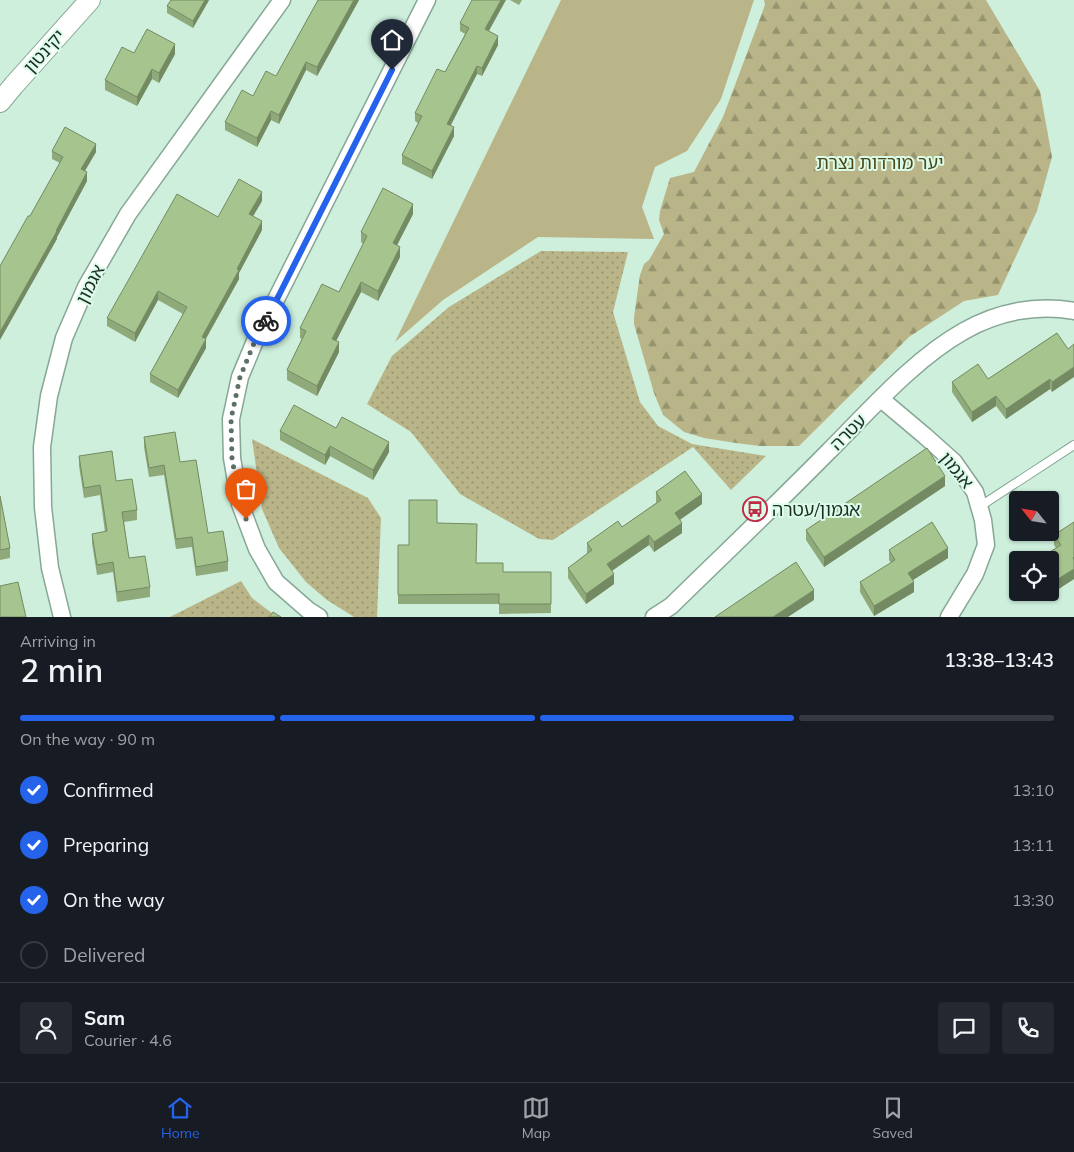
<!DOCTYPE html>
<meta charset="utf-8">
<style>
body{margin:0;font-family:Mulish,"Noto Sans Hebrew",sans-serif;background:#242831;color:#f1f3f6;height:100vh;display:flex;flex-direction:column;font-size:19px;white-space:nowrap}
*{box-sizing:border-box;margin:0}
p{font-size:16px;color:#9ea1a6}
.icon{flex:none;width:28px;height:28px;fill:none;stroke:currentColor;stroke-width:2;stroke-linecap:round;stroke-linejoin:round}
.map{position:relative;height:617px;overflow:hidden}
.details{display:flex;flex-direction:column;background:#171b24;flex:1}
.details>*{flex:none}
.needle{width:32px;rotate:300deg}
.tools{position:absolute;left:1009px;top:491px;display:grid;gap:10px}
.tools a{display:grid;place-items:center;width:50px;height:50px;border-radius:5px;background:#171b24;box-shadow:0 1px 4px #0004;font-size:25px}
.pin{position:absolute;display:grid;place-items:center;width:42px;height:42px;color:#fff;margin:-51px -21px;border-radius:50% 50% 50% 0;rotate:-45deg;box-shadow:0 0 5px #0007}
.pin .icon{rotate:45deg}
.courier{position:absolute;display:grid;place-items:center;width:50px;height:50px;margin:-25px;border:4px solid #2563eb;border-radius:50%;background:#fff;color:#222;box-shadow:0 1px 6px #0007}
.head em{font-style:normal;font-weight:600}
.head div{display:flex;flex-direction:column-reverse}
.head{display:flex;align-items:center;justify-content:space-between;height:85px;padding:0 20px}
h1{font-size:32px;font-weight:600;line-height:38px}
.bar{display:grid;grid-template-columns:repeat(4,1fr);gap:8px 5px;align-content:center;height:60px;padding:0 20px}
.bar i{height:6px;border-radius:4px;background:#363941}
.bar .on{background:#2563eb}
.bar p{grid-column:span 4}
.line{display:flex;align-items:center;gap:12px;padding:0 20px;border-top:1px solid #363941}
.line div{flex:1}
.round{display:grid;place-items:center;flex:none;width:52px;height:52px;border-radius:5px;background:#242831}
ol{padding:0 20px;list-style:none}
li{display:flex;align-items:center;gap:15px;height:55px}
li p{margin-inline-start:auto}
li .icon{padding:5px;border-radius:50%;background:#2563eb;color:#fff;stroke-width:4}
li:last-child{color:#9ea1a6}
li i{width:28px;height:28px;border:2px solid #363941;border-radius:50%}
.dock{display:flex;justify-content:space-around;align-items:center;height:70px;border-top:1px solid #363941;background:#171b24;font-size:14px;color:#9ea1a6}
.dock a{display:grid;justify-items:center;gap:2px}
.dock .on{color:#2563eb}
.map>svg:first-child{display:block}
.green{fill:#b9b588}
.forest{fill:url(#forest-firs)}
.park{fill:url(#park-dots)}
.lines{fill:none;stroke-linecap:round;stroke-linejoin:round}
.service-casing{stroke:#87a796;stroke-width:10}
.minor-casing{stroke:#87a796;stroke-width:19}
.tertiary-casing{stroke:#87a796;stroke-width:22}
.service{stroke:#fff;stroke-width:8}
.minor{stroke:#fff;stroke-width:16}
.tertiary{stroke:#fff;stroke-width:20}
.wall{fill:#8fa97a}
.shaded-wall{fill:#748a63}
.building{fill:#a6c58e;stroke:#748a63}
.done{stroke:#5c7065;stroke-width:5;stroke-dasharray:0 9}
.route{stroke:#2563eb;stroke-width:6}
.labels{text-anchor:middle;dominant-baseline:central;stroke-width:4;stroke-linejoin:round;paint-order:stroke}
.street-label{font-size:18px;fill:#1f2c25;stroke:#dafce9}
.park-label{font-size:18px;fill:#4c4717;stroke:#dafce9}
.poi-label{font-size:18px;fill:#1f2c25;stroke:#dafce9;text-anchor:start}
</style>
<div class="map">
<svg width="1074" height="617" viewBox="0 0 1074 617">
<defs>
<pattern id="forest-firs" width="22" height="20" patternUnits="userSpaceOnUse" patternTransform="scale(1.25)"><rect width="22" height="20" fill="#b9b588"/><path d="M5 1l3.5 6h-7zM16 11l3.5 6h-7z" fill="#96936f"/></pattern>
<pattern id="park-dots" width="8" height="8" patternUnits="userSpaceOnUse" patternTransform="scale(1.25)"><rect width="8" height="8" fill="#b9b588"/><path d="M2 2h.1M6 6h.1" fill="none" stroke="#96936f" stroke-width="1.8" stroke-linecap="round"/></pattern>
</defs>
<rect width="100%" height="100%" fill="#cdefdc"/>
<polygon class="green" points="561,0 754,0 721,99 687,151 655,167 642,207 654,239 538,237 443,300 395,342"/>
<polygon class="forest" points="764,0 986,0 1040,91 1052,157 1037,211 998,295 964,301 909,337 799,446 760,446 736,443 704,438 684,432 663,415 654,393 634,324 634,317 640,275 644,264 649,260 664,234 659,220 660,211 670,178 694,172 723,117 765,5"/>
<g class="park">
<polygon points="541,251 628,252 613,312 640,402 658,426 692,444 766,456 731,490 693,447 553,540 539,539 460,494 411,432 367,404 392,356 449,307"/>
<polygon points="252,439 368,498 381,518 377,617 354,617 327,600 306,582 279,548 262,509"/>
<polygon points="241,581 252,598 273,614 269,617 170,617"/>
</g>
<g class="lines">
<defs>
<polyline id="service" points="979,507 1074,445"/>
<g id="minor">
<polyline points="881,399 925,436 954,462 975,492 983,520 986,545 975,574 949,617"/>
<polyline points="62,617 50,568 43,507 42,447 49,396 64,338 86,287 128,214 282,0"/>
<polyline points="319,617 308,610 276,582 257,549 240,504 232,458 231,419 240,377 255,341 427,0"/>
<path d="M654,617L671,606C723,555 777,504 828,452C869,411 914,359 964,331C997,312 1036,304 1074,311"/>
</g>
<polyline id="tertiary" points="0,102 14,85 90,0"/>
</defs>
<use href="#service" class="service-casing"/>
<use href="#minor" class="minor-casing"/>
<use href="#tertiary" class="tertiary-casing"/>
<use href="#service" class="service"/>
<use href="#minor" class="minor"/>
<use href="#tertiary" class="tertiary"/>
</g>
<g class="wall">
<polygon points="209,0 193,28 167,13 167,6"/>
<polygon points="318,0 359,0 317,76 306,70 279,124 271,120 257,147 225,130 225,122 253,96 276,76"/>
<polygon points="510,0 522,0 519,5"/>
<polygon points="460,23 489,31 498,45 482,76 477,74 451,125 454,136 432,179 402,164 402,155 418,123 415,121 415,113 445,72 465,34 460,31"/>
<polygon points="134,53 175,54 159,83 152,79 137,106 105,90 105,80"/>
<polygon points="52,151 96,152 85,171 87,181 57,237 57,239 30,216 60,163 52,159"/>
<polygon points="262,201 253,216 262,230 239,273 239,279 206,339 206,348 178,398 150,382 150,374 183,314 158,300 135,342 107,326 107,318 218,217"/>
<polygon points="413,214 397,245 400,257 378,301 361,292 336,341 339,352 317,396 287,380 287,370 302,339 300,338 300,328 339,292 363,244 361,242 361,232"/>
<polygon points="1057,333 1052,392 1050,389 1006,419 996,406 972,422 952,392 952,382 988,379"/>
<polygon points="336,428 389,452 373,480 330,456 325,465 280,440 280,431"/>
<polygon points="144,437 180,462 208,533 228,561 228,571 196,576 192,547 176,549 164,475 149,477 144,447"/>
<polygon points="79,456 116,481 137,510 137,520 124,522 129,558 150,587 150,597 117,602 113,572 97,575 92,543 92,534 105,532 100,495 84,498 79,466"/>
<polygon points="876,482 945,486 824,567 806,540 806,530 876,483"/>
<polygon points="656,492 702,504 680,520 682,533 654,552 649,545 612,571 614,584 586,604 568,578 568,568 587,554 587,543 622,527 656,503"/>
<polygon points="0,496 10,548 10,558 0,560"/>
<polygon points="1074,522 1074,579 1040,601 1035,592 1050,592 1050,560 1037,560 1056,548 1054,545 1054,535"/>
<polygon points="437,523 476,563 503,572 551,572 551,613 499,614 499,604 398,604 398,545 409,545"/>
<polygon points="889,550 948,558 913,580 914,592 874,616 860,592 860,582 891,563 889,560"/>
</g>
<g class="shaded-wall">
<polygon points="205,0 209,0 193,28 193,21"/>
<polygon points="354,0 359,0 317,76 317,67"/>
<polygon points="501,0 506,0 485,38 485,29"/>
<polygon points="498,36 498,45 482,76 482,68"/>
<polygon points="175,44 175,54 159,83 159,73"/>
<polygon points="306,62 306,70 279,124 279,115"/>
<polygon points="477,66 477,74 447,132 447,124"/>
<polygon points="152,69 152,79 137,106 137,97"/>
<polygon points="271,111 271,120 257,147 257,138"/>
<polygon points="454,127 454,136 432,179 432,171"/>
<polygon points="96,144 96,152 81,177 81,169"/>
<polygon points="87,172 87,181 57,237 57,239 0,340 0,332"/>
<polygon points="262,192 262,201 249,223 249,214"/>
<polygon points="413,204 413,214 393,253 393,243"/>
<polygon points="262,221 262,230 239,273 239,279 202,345 202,337"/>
<polygon points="400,247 400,257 378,301 378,291"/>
<polygon points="361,282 361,292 332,349 332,339"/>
<polygon points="158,291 158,300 135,342 135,333"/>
<polygon points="206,339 206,348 178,398 178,390"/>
<polygon points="339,342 339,352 317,396 317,386"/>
<polygon points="1074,367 1074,377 1052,392 1052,382"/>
<polygon points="1050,379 1050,389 1006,419 1006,409"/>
<polygon points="996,396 996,406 972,422 972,412"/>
<polygon points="389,442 389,452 373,480 373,470"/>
<polygon points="330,446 330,456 325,465 325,455"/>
<polygon points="945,476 945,486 824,567 824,557"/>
<polygon points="702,494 702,504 675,523 675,513"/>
<polygon points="682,523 682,533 654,552 654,542"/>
<polygon points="649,535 649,545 607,574 607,564"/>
<polygon points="948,548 948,558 908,583 908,573"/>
<polygon points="1074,569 1074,579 1040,601 1040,592 1050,592 1050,584"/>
<polygon points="614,574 614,584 586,604 586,594"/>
<polygon points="914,582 914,592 874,616 874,606"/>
<polygon points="814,590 814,600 788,617 773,617"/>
</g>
<g class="building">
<polygon points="171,0 205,0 193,21 167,6"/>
<polygon points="318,0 354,0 317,67 306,62 279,115 271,111 257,138 225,122 242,90 253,96 266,71 276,76"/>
<polygon points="472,0 501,0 485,29 498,36 482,68 477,66 447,124 454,127 432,171 402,155 422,116 415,113 437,69 445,72 469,28 460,23"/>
<polygon points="147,29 175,44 159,73 152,69 137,97 105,80 122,47 134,53"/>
<polygon points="65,127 96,144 81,169 87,172 56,231 57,231 0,332 0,266 28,216 30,216 63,157 52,151"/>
<polygon points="239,179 262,192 249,214 262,221 237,269 239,270 202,337 206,339 178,390 150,374 187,307 158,291 135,333 107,318 177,194 218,217"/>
<polygon points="383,188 413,204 393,243 400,247 378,291 361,282 332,339 339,342 317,386 287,370 306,331 300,328 322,284 339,292 367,236 361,232"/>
<polygon points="1057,333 1068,349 1074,344 1074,367 1052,382 1050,379 1006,409 996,396 972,412 952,382 978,364 988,379"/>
<polygon points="294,405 336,428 342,417 389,442 373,470 330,446 325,455 280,431"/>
<polygon points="175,432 180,462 196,460 208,533 223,531 228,561 196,567 192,537 176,539 164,465 149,468 144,437"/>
<polygon points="927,448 945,476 824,557 806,530"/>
<polygon points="112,451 116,481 132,479 137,510 122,512 129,558 145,556 150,587 117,592 113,562 97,565 92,534 107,531 100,485 84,488 79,456"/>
<polygon points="685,471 702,494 675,513 682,523 654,542 649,535 607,564 614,574 586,594 568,568 592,550 587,543 618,521 622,527 661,500 656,492"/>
<polygon points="0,496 10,548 0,550"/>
<polygon points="409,500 437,500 437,523 477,524 476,563 503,563 503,572 551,572 551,604 499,604 499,594 398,595 398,545 409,545"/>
<polygon points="932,522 948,548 908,573 914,582 874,606 860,582 895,560 889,550"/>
<polygon points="1074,522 1074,557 1073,558 1074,560 1074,569 1050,584 1050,560 1037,560 1061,545 1054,535"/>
<polygon points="796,562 814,590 773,617 715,617"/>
<polygon points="18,582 26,617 0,617 0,586"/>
<polygon points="273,612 281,617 269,617"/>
</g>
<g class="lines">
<polyline class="done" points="246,519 240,504 232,458 231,419 240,377 255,341 266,321"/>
<polyline class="route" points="266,321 392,70"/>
</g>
<defs>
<symbol id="bus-ring" viewBox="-11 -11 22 22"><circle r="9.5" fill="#dafce9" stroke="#bd2c45" stroke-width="1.5"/><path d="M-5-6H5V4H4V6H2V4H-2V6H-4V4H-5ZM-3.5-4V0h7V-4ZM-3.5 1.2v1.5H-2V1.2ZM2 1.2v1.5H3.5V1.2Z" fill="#bd2c45"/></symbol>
</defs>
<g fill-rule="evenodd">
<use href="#bus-ring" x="741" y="495" width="28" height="28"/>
</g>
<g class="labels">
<g class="street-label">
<text transform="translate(44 51) rotate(-48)">יקינטון</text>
<text transform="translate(90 284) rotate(-63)">אגמון</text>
<text transform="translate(848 432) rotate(-45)">עטרה</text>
<text transform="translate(957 470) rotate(50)">אגמון</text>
</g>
<g class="park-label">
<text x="880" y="162">יער מורדות נצרת</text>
</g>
<g class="poi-label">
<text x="772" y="509">אגמון/עטרה</text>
</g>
</g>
</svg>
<div class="tools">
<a><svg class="needle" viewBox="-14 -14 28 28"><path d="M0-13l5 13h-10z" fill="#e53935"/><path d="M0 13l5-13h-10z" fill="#9ea1a6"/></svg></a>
<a><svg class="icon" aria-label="locate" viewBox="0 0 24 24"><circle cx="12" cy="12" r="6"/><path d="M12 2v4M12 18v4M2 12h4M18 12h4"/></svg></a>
</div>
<div class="pin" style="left:246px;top:519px;background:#ea580c"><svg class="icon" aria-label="bag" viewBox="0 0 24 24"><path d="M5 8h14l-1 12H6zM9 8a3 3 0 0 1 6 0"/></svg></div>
<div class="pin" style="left:392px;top:70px;background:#1f2937"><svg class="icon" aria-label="home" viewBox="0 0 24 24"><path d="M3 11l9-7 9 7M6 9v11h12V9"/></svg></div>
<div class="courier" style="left:266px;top:321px"><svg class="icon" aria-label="bike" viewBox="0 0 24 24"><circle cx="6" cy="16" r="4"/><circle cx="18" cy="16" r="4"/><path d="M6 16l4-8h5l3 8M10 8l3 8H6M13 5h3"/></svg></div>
</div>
<section class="details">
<div class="head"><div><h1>2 min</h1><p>Arriving in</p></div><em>13:38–13:43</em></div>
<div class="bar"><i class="on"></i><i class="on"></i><i class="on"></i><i></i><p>On the way · 90 m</p></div>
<ol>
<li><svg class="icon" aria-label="check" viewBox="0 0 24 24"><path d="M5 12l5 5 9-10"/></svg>Confirmed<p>13:10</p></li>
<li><svg class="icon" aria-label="check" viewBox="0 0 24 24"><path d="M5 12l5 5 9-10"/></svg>Preparing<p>13:11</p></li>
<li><svg class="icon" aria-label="check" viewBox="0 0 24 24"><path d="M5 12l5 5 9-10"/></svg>On the way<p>13:30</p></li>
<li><i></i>Delivered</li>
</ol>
<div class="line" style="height:90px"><a class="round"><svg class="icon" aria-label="person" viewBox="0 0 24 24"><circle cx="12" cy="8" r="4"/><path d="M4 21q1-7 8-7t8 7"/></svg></a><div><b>Sam</b><p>Courier · 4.6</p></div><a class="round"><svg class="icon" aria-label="chat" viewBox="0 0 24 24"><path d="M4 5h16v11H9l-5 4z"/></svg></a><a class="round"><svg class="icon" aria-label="phone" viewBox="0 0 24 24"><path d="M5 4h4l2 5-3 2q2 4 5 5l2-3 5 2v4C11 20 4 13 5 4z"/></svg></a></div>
</section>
<nav class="dock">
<a class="on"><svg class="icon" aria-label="home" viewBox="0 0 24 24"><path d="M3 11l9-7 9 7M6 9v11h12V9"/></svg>Home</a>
<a><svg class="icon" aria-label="map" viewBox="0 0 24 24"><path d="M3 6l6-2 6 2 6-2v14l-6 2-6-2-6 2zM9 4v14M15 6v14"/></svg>Map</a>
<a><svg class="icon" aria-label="saved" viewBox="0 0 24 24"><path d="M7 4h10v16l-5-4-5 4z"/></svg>Saved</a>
</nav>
